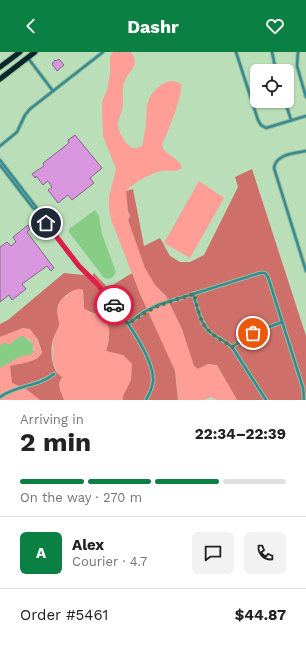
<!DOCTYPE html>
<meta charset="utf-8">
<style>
body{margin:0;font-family:"Work Sans",sans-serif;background:#f2f2f2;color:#222;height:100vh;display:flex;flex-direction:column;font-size:15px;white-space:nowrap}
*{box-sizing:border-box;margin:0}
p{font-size:13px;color:#767676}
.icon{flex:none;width:22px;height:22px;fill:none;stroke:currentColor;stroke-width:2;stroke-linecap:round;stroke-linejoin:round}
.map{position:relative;height:348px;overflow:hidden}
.side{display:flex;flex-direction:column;background:#fff;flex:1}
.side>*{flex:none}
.fabs{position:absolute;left:250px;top:12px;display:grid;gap:8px}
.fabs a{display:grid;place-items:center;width:44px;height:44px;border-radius:6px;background:#fff;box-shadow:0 1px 3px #0004;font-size:20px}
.pin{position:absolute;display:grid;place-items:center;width:34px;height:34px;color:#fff;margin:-17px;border:2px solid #fff;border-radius:50%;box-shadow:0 1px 4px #0007}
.courier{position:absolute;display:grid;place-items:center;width:40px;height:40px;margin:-20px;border:3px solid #e11d48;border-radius:50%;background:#fff;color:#222;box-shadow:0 1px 5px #0007}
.summary em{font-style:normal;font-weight:700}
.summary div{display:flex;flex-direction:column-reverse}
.summary{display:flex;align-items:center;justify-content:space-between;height:68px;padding:0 20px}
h1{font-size:26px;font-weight:700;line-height:30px}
.bar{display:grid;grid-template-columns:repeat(4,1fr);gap:6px 4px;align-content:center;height:48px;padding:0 20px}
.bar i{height:5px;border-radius:3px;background:#e0e0e0}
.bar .selected{background:#0b8043}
.bar p{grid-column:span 4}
.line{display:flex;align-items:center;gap:10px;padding:0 20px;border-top:1px solid #e0e0e0}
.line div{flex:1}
.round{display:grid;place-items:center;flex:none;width:42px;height:42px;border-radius:6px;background:#f2f2f2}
header{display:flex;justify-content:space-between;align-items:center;height:52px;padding:0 20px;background:#0b8043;color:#fff;font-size:18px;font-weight:700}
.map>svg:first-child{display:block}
.green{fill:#ff9d97}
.forest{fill:#ce6f6a}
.water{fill:#87cd86}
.building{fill:#d796dd;stroke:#866588}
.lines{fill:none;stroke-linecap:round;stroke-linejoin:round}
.street-casing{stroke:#9cbd9b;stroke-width:4.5}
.highway-casing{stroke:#9cbd9b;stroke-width:7}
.street{stroke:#358b93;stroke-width:2.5}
.highway{stroke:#072629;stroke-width:5}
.done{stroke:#5a7058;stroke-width:4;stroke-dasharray:0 7.2}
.route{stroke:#e11d48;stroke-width:5}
</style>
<header><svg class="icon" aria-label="back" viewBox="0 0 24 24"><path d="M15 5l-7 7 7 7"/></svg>Dashr<svg class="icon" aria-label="heart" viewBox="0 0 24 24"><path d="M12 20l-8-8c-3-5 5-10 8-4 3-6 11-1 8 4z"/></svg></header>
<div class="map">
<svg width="306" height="348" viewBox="0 0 306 348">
<rect width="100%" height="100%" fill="#badfb8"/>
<g class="green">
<path d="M113,0H131C141,14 129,18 124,30C122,38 123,44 123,51C123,59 118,66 118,73C119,82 125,91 132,96H137L142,94C144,85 146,75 146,66C147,61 146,55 148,50C152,37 168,23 181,32C182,44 172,69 167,81C166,85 163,88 162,93C164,104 180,105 182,116C176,121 168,117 161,119C150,122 134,130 126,139L128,159L130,164L128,168L145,216L155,233L166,244L182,277L194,314L198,317L208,312L217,313L237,348H217L211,345L204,348H178L176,324L140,242L112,170L109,157V145L116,117L103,84L102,59V50L107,38L110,21V5Z"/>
<polygon points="199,129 224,146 190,206 164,191"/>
<path d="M76,236H80L83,238V251L88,260C111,263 112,280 106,299L123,303L132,312L131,328L123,344V348H64L59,338L60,326L53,311V287L59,250Z"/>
<path d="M23,276L30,277L33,279L42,300C37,311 21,311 10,314L12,331L26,337L40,348H0V316C8,312 14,307 22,303C27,301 29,302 34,298C34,289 28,285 19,285L10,292H3L0,294V285Z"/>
</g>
<g class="forest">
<polygon points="252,117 306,284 306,348 237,348 217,313 208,312 198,317 194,314 182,277 166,244 155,233 145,216 128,168 130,164 128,159 126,139 133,137 144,194 160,186 170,204 180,210 190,210 204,203 238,135 235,125"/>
<path d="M64,221L92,224L94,221L108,236L132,221L140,242L175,319L178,348H123V344L131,328L132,312L123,303L106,299C110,288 112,271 101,264C95,260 89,261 84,256L83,238C76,233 59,247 58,254C56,261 59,267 59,273C58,278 54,282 53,287C50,298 51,319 62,325C56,333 61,339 64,348H40L26,337L12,331L10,314C20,311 38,311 42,300L38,288L30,277L23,276L0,285V272L8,268Z"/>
</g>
<g class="water">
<path d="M95,158L99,164L102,182L116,220C113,226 110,228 104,226L69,180V177Z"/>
<path d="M23,284L33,292V301L30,303C19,303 10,311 0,316V293L4,291L10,292L19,285Z"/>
</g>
<g class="building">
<polygon points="59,7 64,13 57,19 52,12 55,8 56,9"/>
<polygon points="75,83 102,116 90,126 94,131 72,148 68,143 58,151 48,138 52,135 48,129 43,133 36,124 35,126 32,122 44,114 43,111 69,91 68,88"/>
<polygon points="28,173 30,177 27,180 54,216 51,219 47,214 22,232 26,237 12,248 9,243 0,250 0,195 7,190 11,194 16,190 13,185"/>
</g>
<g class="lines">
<defs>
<g id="street">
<polyline points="236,0 258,68 261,73 266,76 306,64"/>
<polyline points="272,0 276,19"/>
<polyline points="298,0 297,14 306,45"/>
<polyline points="28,6 53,39"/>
<polyline points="285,49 291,68"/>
<polyline points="0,94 17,80 25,63 30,57 103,0"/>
<path d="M306,99C295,101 276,102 274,116L306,219"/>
<polyline points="0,108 36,155 38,159"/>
<path d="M0,113L33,156L38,159C51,177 64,196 78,213C83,220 91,226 97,232C114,250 154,303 153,328C153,336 149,342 146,348"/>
<path d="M193,242C197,253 199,269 208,278C214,285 224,288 232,295L266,348"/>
<polyline points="128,272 144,260 158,253 260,221 265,221 268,225 303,336 304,348"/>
<polyline points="232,295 253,281 282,270"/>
<path d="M0,345C16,333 38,335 54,322"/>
</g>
<g id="highway">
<polyline points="0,15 20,0"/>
<polyline points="0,27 35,0"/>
</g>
</defs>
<use href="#street" class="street-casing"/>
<use href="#highway" class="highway-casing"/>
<use href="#street" class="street"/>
<use href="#highway" class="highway"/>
</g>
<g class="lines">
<path class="done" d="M114,253L128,272C151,255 167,250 194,242C197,253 199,269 208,278C214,285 224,289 232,295L253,281"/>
<polyline class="route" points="46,171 79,214 98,233 114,253"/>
</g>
</svg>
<div class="fabs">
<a><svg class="icon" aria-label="locate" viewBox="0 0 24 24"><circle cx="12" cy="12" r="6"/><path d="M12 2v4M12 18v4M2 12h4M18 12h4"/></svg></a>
</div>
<div class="pin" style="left:253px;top:281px;background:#ea580c"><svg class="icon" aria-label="bag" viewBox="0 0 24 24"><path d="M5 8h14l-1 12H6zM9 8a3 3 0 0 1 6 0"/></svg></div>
<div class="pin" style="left:46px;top:171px;background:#1f2937"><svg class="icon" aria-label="home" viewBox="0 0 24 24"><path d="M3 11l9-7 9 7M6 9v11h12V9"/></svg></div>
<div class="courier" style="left:114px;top:253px"><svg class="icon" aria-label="car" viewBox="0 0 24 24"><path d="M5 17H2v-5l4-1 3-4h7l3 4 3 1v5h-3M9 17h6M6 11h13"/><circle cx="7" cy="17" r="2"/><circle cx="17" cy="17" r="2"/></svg></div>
</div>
<section class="side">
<div class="summary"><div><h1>2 min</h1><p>Arriving in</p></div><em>22:34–22:39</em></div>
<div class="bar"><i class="selected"></i><i class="selected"></i><i class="selected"></i><i></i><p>On the way · 270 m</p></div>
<div class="line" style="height:72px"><b class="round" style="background:#0b8043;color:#fff">A</b><div><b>Alex</b><p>Courier · 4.7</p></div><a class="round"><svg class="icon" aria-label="chat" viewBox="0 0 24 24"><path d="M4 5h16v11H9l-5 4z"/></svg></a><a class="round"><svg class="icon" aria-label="phone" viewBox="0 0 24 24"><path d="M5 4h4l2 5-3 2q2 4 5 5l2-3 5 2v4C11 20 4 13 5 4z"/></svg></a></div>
<div class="line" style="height:52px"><div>Order #5461</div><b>$44.87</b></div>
</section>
